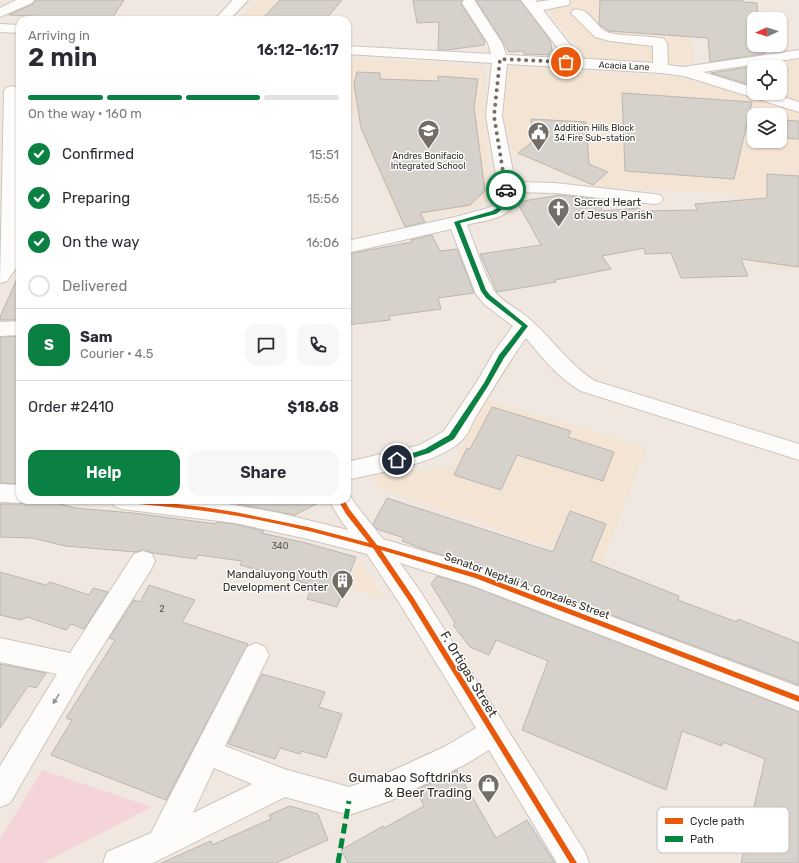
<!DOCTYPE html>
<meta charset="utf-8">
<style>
body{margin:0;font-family:Rubik,sans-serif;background:#f7f7f7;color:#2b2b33;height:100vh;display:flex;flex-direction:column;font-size:15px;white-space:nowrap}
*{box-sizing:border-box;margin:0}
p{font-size:13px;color:#7c7c81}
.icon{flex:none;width:22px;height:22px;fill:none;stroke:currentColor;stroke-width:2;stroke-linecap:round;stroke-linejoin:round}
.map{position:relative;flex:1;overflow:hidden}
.panel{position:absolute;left:16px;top:16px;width:335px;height:488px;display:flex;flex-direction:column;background:#fff;border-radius:12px;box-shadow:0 1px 3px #0004}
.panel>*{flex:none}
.needle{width:26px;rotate:266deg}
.fabs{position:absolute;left:747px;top:12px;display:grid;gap:8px}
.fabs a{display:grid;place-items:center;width:40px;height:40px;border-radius:8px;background:#fff;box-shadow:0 1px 3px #0004;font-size:20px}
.pin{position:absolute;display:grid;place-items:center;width:34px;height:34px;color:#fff;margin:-17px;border:2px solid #fff;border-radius:50%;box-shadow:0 1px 4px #0007}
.courier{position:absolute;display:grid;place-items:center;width:40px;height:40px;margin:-20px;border:3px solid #0b8043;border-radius:50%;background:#fff;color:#222;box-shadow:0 1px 5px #0007}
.overview em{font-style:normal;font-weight:600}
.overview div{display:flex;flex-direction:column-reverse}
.overview{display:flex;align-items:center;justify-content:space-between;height:68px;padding:0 12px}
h1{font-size:26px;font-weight:600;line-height:30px}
.bar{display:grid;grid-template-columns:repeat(4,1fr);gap:6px 4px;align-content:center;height:48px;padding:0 12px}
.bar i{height:5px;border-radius:3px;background:#e1e1e2}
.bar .selected{background:#0b8043}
.bar p{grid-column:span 4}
.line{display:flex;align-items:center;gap:10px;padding:0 12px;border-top:1px solid #e1e1e2}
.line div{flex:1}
.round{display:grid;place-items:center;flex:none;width:42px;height:42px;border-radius:12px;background:#f7f7f7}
ol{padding:0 12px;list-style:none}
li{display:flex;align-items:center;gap:12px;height:44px}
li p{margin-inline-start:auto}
li .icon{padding:4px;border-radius:50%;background:#0b8043;color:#fff;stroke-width:4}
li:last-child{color:#7c7c81}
li i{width:22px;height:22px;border:2px solid #e1e1e2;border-radius:50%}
.primary-button{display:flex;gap:8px;margin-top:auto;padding:8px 12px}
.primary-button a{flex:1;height:46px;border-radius:12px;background:#0b8043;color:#fff;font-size:16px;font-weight:600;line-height:46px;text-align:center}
.primary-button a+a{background:#f7f7f7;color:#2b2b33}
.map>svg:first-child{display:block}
.built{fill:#f3e4d4;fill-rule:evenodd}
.green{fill:#f5d4d9}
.building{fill:#d6d1cb;stroke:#bab6b0}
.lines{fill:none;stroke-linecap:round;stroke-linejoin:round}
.minor-casing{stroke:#ccc5be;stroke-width:2}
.minor{fill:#fdfcfa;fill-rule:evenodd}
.quiet{stroke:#00873e;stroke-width:5;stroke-dasharray:10 5;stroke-linecap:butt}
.cycleway-casing{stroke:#fff;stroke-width:3}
.cycleway{fill:#e8590c;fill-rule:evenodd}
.oneway{fill:#989490}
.route{fill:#0b8043}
.done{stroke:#746e68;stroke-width:4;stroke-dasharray:0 7.2}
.labels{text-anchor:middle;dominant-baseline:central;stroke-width:3;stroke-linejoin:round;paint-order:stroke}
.far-street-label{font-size:9px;fill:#322d27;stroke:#fff}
.far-poi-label{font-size:9px;fill:#322d27;stroke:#fff;text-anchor:start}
.number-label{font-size:9px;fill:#5b5650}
.poi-label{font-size:11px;fill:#322d27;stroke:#fff;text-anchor:start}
.street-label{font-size:11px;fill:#322d27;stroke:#fff}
.near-street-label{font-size:13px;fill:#322d27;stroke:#fff}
.near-poi-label{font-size:13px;fill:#322d27;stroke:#fff;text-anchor:end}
.key{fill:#fff;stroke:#c2c0be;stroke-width:1}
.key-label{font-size:11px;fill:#322d27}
</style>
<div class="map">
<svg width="799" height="863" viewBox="0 0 799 863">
<rect width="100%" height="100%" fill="#f0e8e0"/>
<g class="built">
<polygon points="258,0 343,0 326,20 239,20"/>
<polygon points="539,0 689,0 694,64 587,59"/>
<polygon points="347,57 485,67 489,196 473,209 399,220 350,106 347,106"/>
<polygon points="799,60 799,102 771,93 780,93 780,67 773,67 774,64"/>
<path d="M509,67L663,76L682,78L718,86L799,111V271L758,265L734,194L590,187L513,153L503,117ZM754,115H780V141H754Z"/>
<polygon points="486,400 647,447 601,565 377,488 373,471 418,471 452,467"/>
<polygon points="357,561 363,563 384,600 346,588"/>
</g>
<polygon class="green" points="42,770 152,807 43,863 0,863 0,839"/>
<g class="building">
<polygon points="35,0 124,0 111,20 9,15 33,4"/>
<polygon points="280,0 342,0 325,20 261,20"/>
<polygon points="413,0 462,0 461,4 485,41 484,45 447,50 438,50 439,22 417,23"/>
<polygon points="476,0 520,0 550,40 553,55 524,54 523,51 509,52"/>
<polygon points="600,0 743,0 743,2 757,3 758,19 754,19 754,45 766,45 764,54 710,62 708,38 609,31 599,24"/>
<polygon points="761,65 760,67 754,67 754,86 711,73"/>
<polygon points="357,72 380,73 380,79 438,81 438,76 478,79 474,107 485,191 470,205 420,213 425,222 405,227 361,128 354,84"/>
<polygon points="622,93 752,102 734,179 625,171"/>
<polygon points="531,119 586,122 589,164 608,172 593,185 518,153 531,143"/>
<polygon points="780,120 799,121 799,139 780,138"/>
<polygon points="767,174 799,176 799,267 741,259 748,276 681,278 671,253 645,254 644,248 602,256 611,269 555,280 556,282 497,292 480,254 541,245 517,202 560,195 596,199 603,211 639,208 641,211 697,210 695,204 767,198"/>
<polygon points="432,235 440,251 457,249 474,293 438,298 441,309 389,316 390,320 347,325 347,254 412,242 411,240"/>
<polygon points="20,272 20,320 0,320 0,317"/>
<polygon points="20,336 20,484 0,483 0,337"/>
<polygon points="492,407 571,431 568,437 614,452 603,481 517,455 501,490 454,475 467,448 470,449"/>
<polygon points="387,498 553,552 570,511 606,524 591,561 679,596 678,600 737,622 738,619 799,643 799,685 485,568 428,551 402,541 404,538 377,529 373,524"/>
<polygon points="29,500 46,500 75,508 133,513 216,524 216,522 235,524 264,531 261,533 306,543 356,557 337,607 307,599 312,585 240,565 242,561 198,555 196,559 153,553 143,550 136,552 65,546 32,538 0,537 0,504 20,504"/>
<polygon points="222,500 324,500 295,515 222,501"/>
<polygon points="0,572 46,585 50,582 89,595 93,588 108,592 84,629 71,624 66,630 27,617 21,620 0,615"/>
<polygon points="437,576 471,586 799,712 799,863 741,863 765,759 723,742 722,746 682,731 666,790 522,730 548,661 496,640 489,655 470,647 453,625 455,623 431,584"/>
<polygon points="149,585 195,600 182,622 248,644 166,800 51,755 72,720 66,718 115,640 109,638 134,600 140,602"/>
<polygon points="0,664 46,673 36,688 28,686 0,728"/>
<polygon points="262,674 325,692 319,707 342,714 326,758 301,751 300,754 280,748 275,759 228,744"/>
<polygon points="457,770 496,838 527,820 555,863 348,863 341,850 383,826 384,828 424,806 416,790"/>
<polygon points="290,806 318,814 328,840 276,863 161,863 211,841 212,845 271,819 269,815"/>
</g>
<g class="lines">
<defs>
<g id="minor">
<polygon points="16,0 34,0 32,3 0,17 0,8"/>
<polygon points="233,0 248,0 229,20 214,20"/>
<path d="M464,0H474L502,43L506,55L559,58L560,52L557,47L521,0H535L537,2L550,0H569L570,2L568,5L543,10L571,46L574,52V58L653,63V46L610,41L595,37L571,13L573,10C588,6 594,24 605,31C615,37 650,35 664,39L667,43L668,65L683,67L799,50V58L703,72L754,88V93H771L799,102V112L684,76L661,73L507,64L502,116L515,182L555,183L654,194L660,195L663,199L660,203L654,204L555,193L515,192C514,197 513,204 511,208C503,220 480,221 467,225C475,245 482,268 492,287C497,298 512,306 522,313C549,333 566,363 595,381L799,444V460L581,391C558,378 543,358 526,338C507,364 492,391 475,418C471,426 466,438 459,443C432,465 380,472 347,480V462L420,445L444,431L478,380L494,352L513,326L485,305L476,294L451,229L347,253V241L455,217L488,208L495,204L498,187L486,116L492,63L347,54V46L491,54L488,43L462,3Z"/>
<polygon points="0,24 20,25 20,33 0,32"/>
<polygon points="12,86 18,88 20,91 20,262 7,281 0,283 4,91 6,88"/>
<polygon points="20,321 20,335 0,336 0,322"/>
<polygon points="0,484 20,485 20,500 28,500 20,503 0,502"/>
<path d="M347,493L349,494L356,505L383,539L485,569L799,687V711L471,585L400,563L420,591L585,852L589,863H557L489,750L466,764L390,801L349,815L285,797L153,863H103L107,852L151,833L247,647L256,643L265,647L269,655L225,746L284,769L349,787L376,778L407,764L446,746L476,728L402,607L367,554L308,539L235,523L122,509L114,506L110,500H205L279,513L348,530L340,519L329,500H347ZM214,768L252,784L193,813Z"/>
<polygon points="143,551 152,554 155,561 152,568 85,674 10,803 0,807 0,766 57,674 0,662 0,638 70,653 134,554"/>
</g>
</defs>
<use href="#minor" class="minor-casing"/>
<use href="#minor" class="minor"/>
<polyline class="quiet" points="338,863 349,801"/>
<defs>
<path id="cycleway" d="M119,500H141L203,507L235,512L308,527L369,543L346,514L338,500H344L350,510L377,545L478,574L799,696V702L475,578L381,550L413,597L577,863H570L409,601L373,548C322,534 271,521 219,513C187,508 154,506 122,502L120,501Z"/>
</defs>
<use href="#cycleway" class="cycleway-casing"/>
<use href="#cycleway" class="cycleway"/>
</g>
<defs><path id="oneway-solid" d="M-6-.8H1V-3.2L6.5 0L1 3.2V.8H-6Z"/></defs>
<use class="oneway" href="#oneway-solid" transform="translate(56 699) rotate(121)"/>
<polygon class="route" points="504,189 509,190 505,207 496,214 460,223 486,290 490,295 528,326 504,358 488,386 454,439 429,453 397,463 394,462 394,459 425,449 449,435 484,383 499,355 522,326 486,298 481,291 454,222 492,211 501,206"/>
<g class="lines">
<polyline class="done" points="506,190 494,116 500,59 566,62"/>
</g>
<defs>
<symbol id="school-pin" viewBox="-11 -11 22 30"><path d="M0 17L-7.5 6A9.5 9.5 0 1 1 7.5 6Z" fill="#746e68" stroke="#fff"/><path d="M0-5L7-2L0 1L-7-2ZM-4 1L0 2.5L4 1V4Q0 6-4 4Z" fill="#fff"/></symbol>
<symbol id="civic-pin" viewBox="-11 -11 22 30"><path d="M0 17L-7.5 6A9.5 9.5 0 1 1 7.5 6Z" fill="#746e68" stroke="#fff"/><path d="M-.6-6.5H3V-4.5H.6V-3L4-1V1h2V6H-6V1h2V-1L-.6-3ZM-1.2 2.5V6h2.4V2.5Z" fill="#fff"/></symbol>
<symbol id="church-pin" viewBox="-11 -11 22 30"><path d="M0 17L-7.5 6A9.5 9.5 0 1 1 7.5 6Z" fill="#746e68" stroke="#fff"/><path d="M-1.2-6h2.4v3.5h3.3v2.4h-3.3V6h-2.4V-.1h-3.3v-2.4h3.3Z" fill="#fff"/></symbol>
<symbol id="building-pin" viewBox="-11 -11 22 30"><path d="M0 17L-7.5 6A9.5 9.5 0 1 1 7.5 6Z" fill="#746e68" stroke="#fff"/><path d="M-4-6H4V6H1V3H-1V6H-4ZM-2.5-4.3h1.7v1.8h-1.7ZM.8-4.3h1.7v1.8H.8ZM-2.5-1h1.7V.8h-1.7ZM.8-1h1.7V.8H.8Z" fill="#fff"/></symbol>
<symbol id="shop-pin" viewBox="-11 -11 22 30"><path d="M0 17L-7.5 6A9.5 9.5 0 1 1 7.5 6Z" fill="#746e68" stroke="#fff"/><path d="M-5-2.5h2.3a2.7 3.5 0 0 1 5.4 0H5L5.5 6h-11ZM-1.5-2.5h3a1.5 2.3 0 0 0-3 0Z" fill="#fff"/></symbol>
</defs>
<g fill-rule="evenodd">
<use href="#school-pin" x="416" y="118" width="25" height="34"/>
<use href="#civic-pin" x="526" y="120" width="25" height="34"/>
<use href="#church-pin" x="546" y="196" width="25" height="34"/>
<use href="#building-pin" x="330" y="568" width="25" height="34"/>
<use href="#shop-pin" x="476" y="772" width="25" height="34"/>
</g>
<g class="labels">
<g class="far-street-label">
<text transform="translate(624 66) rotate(3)">Acacia Lane</text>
</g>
<g class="far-poi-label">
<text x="554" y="128">Addition Hills Block<tspan x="554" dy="10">34 Fire Sub-station</tspan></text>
<text x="428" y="156" text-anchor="middle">Andres Bonifacio<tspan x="428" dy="10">Integrated School</tspan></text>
</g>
<g class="number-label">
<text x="280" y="546">340</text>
<text x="162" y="609">2</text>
</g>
<g class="poi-label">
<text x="574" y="202">Sacred Heart<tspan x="574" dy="13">of Jesus Parish</tspan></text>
<text x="328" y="574" text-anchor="end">Mandaluyong Youth<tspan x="328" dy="13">Development Center</tspan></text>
</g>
<g class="street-label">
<text transform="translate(527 586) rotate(20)">Senator Neptali A. Gonzales Street</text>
</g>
<g class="near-street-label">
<text transform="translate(469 674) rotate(59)">F. Ortigas Street</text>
</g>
<g class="near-poi-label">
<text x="472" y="777">Gumabao Softdrinks<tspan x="472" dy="15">&amp; Beer Trading</tspan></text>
</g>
</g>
<rect x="657" y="807" width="132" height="46" rx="6" class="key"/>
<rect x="665" y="818" width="18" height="6" fill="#e8590c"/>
<rect x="665" y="836" width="18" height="6" fill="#00873e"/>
<g class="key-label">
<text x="690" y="825">Cycle path</text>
<text x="690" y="843">Path</text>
</g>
</svg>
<div class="fabs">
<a><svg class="needle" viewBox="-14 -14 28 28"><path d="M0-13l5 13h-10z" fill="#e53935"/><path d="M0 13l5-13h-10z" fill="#7c7c81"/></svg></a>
<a><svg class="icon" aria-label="locate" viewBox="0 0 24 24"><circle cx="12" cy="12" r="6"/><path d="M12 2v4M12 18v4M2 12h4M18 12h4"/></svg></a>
<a><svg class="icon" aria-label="layers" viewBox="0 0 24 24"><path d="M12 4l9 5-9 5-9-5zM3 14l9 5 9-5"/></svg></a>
</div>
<div class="pin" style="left:566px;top:62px;background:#ea580c"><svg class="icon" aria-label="bag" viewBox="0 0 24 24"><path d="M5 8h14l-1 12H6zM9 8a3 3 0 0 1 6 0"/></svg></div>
<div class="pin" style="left:397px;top:460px;background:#1f2937"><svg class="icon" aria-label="home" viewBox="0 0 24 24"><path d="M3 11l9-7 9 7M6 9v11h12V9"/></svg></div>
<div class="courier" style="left:506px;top:190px"><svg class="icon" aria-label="car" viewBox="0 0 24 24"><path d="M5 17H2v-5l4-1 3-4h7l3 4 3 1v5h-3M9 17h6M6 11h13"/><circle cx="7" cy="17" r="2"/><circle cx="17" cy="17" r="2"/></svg></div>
<section class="panel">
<div class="overview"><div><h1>2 min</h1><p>Arriving in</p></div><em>16:12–16:17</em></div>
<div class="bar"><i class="selected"></i><i class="selected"></i><i class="selected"></i><i></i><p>On the way · 160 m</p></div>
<ol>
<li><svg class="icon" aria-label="check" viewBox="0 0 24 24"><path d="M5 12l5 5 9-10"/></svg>Confirmed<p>15:51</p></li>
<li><svg class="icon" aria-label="check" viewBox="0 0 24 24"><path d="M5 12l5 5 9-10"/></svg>Preparing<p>15:56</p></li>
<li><svg class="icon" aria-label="check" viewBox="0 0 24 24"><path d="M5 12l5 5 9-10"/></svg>On the way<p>16:06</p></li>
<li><i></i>Delivered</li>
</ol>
<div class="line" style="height:72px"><b class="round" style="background:#0b8043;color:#fff">S</b><div><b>Sam</b><p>Courier · 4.5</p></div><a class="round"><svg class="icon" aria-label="chat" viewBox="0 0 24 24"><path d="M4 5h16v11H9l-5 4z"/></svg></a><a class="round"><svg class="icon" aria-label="phone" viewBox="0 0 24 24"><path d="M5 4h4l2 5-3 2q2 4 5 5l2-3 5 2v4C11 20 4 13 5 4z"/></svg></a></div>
<div class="line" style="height:52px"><div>Order #2410</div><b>$18.68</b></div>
<div class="primary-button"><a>Help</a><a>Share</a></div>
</section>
</div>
